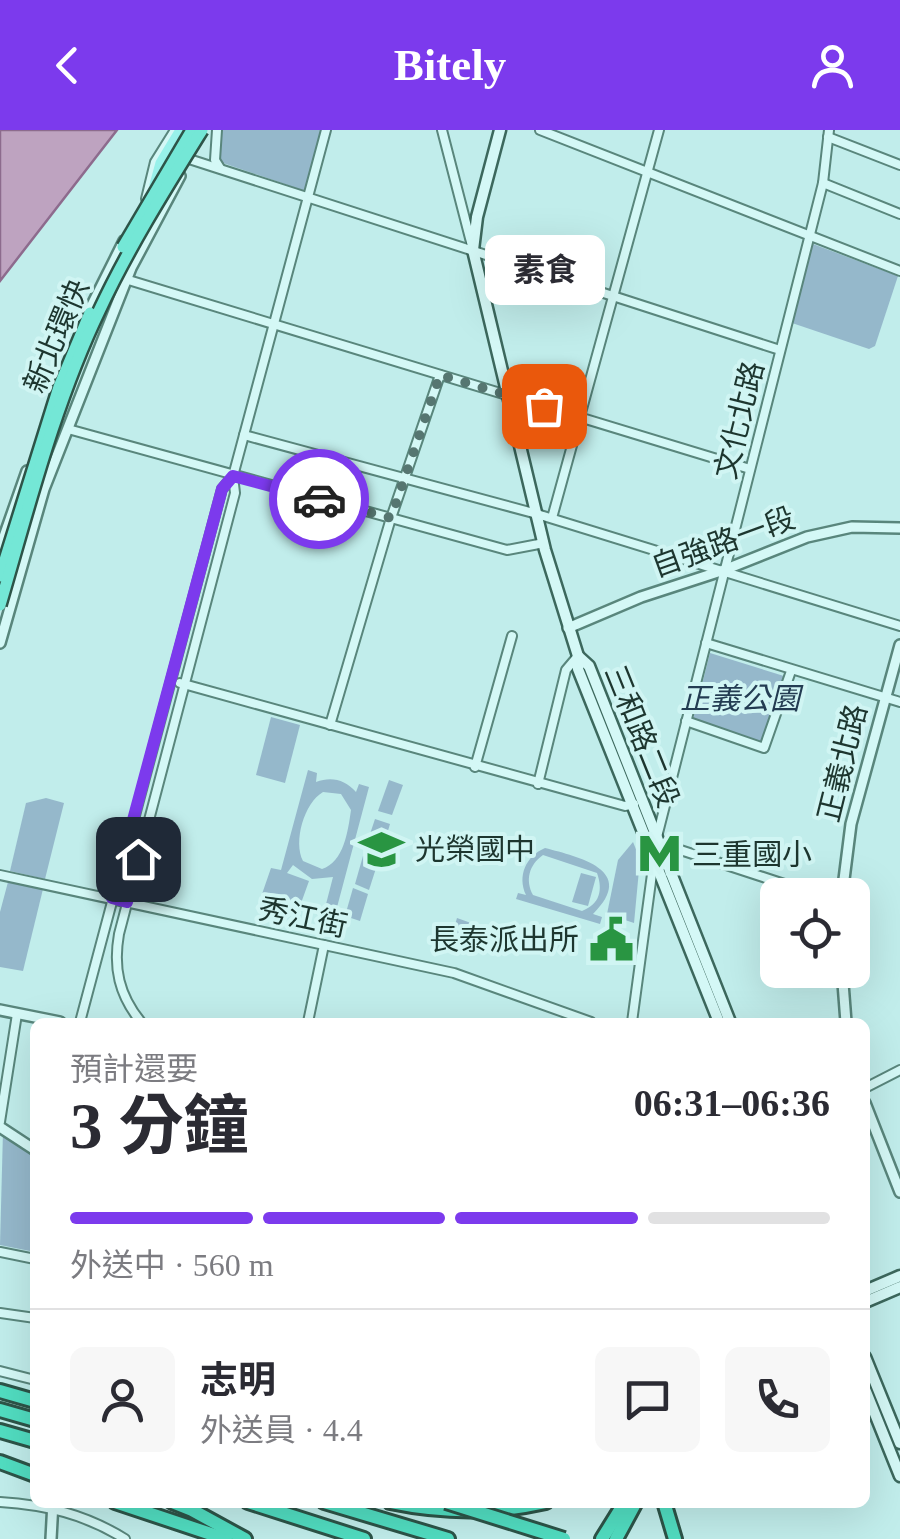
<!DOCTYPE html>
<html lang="zh-TW">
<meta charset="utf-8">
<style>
body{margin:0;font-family:"Times New Roman","Noto Sans TC",serif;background:#f7f7f7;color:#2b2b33;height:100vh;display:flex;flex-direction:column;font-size:38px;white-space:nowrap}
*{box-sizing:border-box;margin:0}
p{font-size:32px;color:#7c7c81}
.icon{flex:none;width:55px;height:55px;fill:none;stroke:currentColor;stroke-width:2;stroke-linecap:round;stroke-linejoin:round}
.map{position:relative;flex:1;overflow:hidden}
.side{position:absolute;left:30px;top:888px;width:840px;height:490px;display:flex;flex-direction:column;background:#fff;border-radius:15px;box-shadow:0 10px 40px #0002}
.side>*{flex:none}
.buttons{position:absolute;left:760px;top:748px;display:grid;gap:20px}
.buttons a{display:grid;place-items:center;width:110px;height:110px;border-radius:15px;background:#fff;box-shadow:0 10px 40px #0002;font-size:50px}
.pin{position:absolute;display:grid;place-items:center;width:85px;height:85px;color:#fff;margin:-42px;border-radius:20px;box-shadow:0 5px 15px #0006}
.courier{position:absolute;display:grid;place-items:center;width:100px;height:100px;margin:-50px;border:8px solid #7c3aed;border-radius:50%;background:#fff;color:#222;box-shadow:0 2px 12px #0007}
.bubble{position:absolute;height:70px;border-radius:15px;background:#fff;box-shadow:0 10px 40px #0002;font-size:32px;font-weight:700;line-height:70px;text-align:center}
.overview em{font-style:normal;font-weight:700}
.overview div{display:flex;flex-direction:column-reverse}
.overview{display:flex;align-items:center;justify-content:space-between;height:170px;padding:0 40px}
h1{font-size:65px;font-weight:700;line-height:75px}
.bar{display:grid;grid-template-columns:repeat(4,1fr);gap:15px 10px;align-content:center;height:120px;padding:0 40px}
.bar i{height:12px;border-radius:8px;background:#e1e1e2}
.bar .on{background:#7c3aed}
.bar p{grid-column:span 4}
.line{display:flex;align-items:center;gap:25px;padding:0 40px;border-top:2px solid #e1e1e2}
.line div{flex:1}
.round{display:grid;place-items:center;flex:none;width:105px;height:105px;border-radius:15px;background:#f7f7f7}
header{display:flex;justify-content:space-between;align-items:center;height:130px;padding:0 40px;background:#7c3aed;color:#fff;font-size:45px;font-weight:700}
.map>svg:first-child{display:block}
.green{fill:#95b8cb;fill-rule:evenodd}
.water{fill:#bea3c0;stroke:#8d6b8d;stroke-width:2.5}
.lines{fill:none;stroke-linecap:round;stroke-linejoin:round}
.minor-casing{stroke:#59867c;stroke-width:12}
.tertiary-casing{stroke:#59867c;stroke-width:14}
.secondary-casing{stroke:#3c685d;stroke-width:15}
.primary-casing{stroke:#2d5448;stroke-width:16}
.motorway-casing{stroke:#2d5448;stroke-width:18}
.minor{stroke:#d4f8f6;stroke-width:8}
.tertiary{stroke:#d4f8f6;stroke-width:9}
.secondary{stroke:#d4f8f6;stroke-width:10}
.primary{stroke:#98f1ea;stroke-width:11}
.motorway{stroke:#51ddc1;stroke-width:12}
.trunk-bridge-casing{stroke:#2d5448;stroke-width:16;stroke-linecap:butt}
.motorway-bridge-casing{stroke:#2d5448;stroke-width:18;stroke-linecap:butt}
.trunk-bridge{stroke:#74e7d6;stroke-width:11}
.motorway-bridge{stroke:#51ddc1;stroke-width:12}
.done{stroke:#567671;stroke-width:10;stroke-dasharray:0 18}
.route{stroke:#7c3aed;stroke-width:12}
.labels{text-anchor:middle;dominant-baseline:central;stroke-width:8;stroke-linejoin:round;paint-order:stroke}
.street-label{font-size:30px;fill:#1d362f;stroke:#d0f5f3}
.park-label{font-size:30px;font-style:italic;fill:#233c52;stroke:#d0f5f3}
.poi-label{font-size:30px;fill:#1d362f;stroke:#d0f5f3;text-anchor:start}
</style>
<header><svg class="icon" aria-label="back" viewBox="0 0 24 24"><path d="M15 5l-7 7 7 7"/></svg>Bitely<svg class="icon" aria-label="person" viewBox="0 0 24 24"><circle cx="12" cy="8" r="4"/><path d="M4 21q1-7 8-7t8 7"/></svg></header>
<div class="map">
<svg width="900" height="1409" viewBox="0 0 900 1409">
<rect width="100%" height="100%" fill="#c1edeb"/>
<g class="green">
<polygon points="221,0 322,0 305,61 223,33 217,21"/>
<polygon points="813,114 898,146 875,216 869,219 792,193"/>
<polygon points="710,523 787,547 762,613 693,590"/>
<polygon points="271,587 300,595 285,653 256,645"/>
<path d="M308,640L317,643L316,652C332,646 345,650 356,662L359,654L369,657L336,781L325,778L333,747L312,749L293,735L287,743L309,751L300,776L262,764L271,738L281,740ZM323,662L341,664L351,680C348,701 344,732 322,739L303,731C293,712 304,673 323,662Z"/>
<polygon points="389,650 403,655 392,685 378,681"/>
<polygon points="46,668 64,673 45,749 10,741 26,673"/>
<polygon points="375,689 390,694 381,724 365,719"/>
<polygon points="633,712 640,729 634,793 607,784 618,730"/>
<path d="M545,718C579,727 638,740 593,784L602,787L600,794L516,769L518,763L526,765C517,746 526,726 545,718ZM543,725L597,743C603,760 600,774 582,781L533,765C525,750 529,735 543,725Z"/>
<polygon points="363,726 378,732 369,760 355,754"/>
<polygon points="581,743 596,747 588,776 572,772"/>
<polygon points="8,752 43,759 23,841 0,837 0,782"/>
<polygon points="353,758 368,764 360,791 345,786"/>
<polygon points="457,788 471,793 463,820 449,816"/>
<polygon points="3,1001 35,1023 35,1122 0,1115"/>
</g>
<polygon class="water" points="0,0 117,0 0,151"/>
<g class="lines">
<defs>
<g id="minor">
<polyline points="217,0 215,30 220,38"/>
<polyline points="442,0 472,116"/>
<polyline points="540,0 900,141"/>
<polyline points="828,7 900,35"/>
<polyline points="189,29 780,220"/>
<polyline points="823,53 900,84"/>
<polyline points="146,69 155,32 175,0"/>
<polyline points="112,145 750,339"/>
<polyline points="68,299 507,420 544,413"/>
<polyline points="244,305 537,384 900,496"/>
<polyline points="552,388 659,0"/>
<polyline points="706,513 900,572"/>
<polyline points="180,553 625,676 634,674"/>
<polyline points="686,591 764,618 791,541"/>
<polyline points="330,595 391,388 440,245"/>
<polyline points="475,637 512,506"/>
<polyline points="538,654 566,540 577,527"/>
<polyline points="659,713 818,765"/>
<polyline points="0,745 454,843 591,892"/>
<polyline points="80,892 222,359 233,346"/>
<path d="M141,892C119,865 113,838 119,804L235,363L233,346L326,0"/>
<polyline points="308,892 324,815"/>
<polyline points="632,892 657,707 823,53 829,0"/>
<polyline points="865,958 900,940"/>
<polyline points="0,992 17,884"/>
<polyline points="0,1122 35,1129"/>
<polyline points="0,1183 35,1188"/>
<polyline points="0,1241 35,1250"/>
<path d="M0,1372C46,1375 85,1384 125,1409"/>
</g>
<g id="tertiary">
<polyline points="86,187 124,111"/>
<polyline points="0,418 27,341"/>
<polyline points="568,498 641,467 724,440 807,407 852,397 900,398"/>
<polyline points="0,513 44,359 131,138 180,46"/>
<polyline points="842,765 851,694 900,515"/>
<polyline points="842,840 846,892"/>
<polyline points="0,880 60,892"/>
<polyline points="865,973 900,1062"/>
<polyline points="0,997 35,1020"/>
<polyline points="51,1409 53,1372"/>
</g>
<g id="secondary">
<polyline points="500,0 477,87 473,120 545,420 578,526 578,539 719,892"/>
<polyline points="578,526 589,536 730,892"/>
<polyline points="865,1161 900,1146"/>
<polyline points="865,1172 900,1157"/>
<polyline points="865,1227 900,1313"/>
<polyline points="865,1259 900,1346"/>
</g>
<polyline id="primary" points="155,55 161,33 181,0"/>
<g id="motorway">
<polyline points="0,1261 35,1271"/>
<polyline points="0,1280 35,1290"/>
<polyline points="0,1301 35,1311"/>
<polyline points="0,1332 35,1345"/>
<polyline points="115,1372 226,1409"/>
<polyline points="172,1372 192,1380 245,1409"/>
<polyline points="248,1372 364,1409"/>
<polyline points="324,1372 448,1409"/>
<path d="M390,1372C443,1383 493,1384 546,1372"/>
<polyline points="664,1372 675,1409"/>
<polyline points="602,1409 625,1372"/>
<polyline points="616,1409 636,1372"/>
</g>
</defs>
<use href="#minor" class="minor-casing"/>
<use href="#tertiary" class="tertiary-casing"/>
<use href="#secondary" class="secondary-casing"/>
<use href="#primary" class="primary-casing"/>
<use href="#motorway" class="motorway-casing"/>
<use href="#minor" class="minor"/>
<use href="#tertiary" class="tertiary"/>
<use href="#secondary" class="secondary"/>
<use href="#primary" class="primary"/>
<use href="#motorway" class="motorway"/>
<defs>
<g id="trunk-bridge">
<polyline points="123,117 192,0"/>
<polyline points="0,446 59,257 90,183"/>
<path d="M0,475C29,376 55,272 100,179C129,117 166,58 202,0"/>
</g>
<polyline id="motorway-bridge" points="446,1372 564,1409"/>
</defs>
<use href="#trunk-bridge" class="trunk-bridge-casing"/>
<use href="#motorway-bridge" class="motorway-bridge-casing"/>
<use href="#trunk-bridge" class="trunk-bridge"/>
<use href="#motorway-bridge" class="motorway-bridge"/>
</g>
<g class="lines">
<polyline class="done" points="319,369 391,388 440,245 544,276"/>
<polyline class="route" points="138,729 127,772 112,768 222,359 233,346 319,369"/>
</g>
<defs>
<symbol id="school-bare" viewBox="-9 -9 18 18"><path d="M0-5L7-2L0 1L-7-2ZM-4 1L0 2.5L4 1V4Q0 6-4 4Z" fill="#299542" stroke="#d0f5f3" stroke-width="2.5" paint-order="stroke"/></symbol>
<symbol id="metro-bare" viewBox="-9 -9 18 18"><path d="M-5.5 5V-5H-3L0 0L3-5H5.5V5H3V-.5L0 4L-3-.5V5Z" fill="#299542" stroke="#d0f5f3" stroke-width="2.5" paint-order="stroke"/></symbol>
<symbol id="civic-bare" viewBox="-9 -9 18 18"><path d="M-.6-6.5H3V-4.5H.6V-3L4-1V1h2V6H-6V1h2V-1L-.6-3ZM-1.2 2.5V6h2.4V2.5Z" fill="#299542" stroke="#d0f5f3" stroke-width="2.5" paint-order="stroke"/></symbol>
</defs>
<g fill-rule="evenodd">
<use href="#school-bare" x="350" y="688" width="63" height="63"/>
<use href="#metro-bare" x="628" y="692" width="63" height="63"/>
<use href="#civic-bare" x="580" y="778" width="63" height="63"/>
</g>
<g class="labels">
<g class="street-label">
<text transform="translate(56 206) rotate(-67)">新北環快</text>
<text transform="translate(739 290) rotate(-76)">文化北路</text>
<text transform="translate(723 412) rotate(-20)">自強路一段</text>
<text transform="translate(642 606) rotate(68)">三和路二段</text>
<text transform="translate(842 633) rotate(-76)">正義北路</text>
<text transform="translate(303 787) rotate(12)">秀江街</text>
</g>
<g class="park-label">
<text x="740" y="568">正義公園</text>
</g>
<g class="poi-label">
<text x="415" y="719">光榮國中</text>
<text x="692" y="724">三重國小</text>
<text x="579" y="809" text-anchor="end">長泰派出所</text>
</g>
</g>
</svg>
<div class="buttons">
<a><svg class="icon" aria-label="locate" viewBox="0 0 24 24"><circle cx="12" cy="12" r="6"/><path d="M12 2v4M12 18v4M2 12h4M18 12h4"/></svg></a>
</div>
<div class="pin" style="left:544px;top:276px;background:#ea580c"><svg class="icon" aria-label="bag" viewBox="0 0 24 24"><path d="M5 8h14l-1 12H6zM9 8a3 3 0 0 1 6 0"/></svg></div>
<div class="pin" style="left:138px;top:729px;background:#1f2937"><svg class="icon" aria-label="home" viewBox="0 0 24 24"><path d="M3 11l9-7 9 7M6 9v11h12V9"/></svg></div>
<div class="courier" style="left:319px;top:369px"><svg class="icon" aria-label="car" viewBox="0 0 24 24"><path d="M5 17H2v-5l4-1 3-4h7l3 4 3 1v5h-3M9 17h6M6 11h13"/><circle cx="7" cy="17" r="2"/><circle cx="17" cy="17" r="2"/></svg></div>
<div class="bubble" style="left:485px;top:105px;width:120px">素食</div>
<section class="side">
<div class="overview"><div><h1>3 分鐘</h1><p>預計還要</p></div><em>06:31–06:36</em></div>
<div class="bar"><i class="on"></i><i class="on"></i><i class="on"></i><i></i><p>外送中 · 560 m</p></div>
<div class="line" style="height:180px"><a class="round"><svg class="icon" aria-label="person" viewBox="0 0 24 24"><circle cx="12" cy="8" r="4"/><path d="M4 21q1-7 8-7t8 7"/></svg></a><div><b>志明</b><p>外送員 · 4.4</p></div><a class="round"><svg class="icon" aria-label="chat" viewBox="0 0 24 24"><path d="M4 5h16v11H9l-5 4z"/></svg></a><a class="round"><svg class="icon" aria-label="phone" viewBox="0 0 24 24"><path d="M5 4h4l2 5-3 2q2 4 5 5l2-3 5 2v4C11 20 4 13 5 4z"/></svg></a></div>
</section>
</div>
